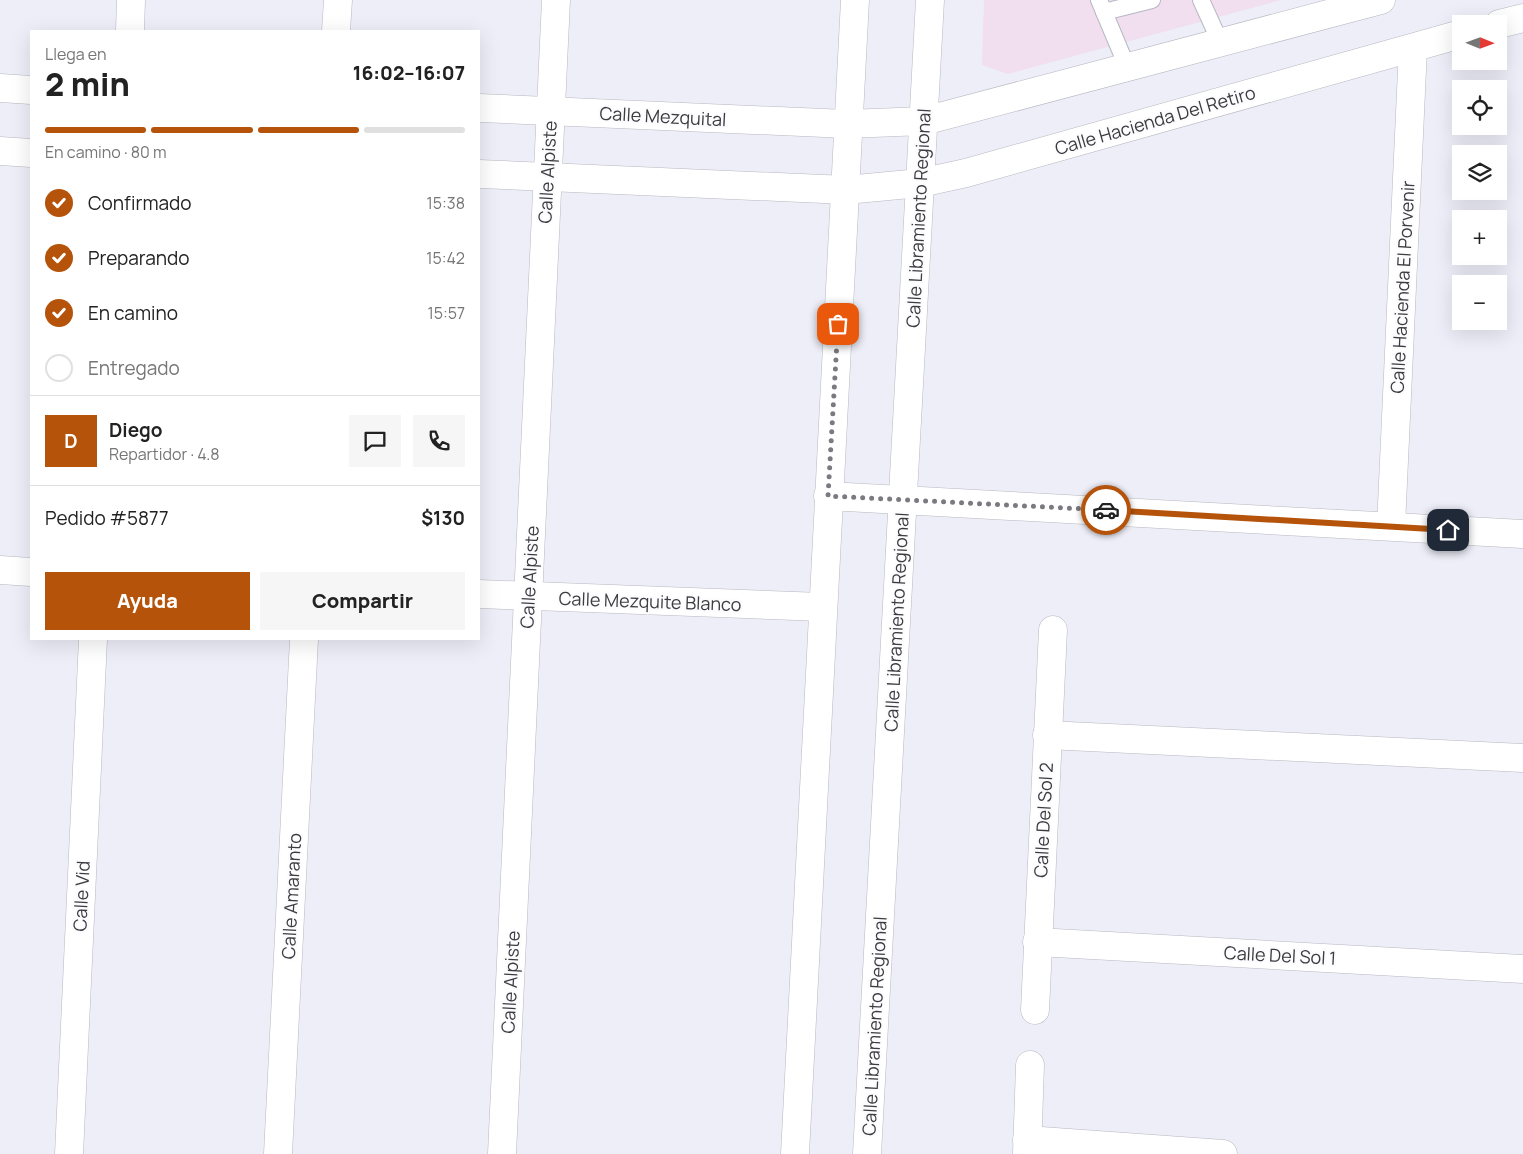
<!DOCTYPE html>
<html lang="es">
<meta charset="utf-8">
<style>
body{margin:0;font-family:Manrope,sans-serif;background:#f6f6f6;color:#222;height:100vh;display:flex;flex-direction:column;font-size:19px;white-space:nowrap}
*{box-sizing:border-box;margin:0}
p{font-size:16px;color:#767676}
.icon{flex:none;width:28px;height:28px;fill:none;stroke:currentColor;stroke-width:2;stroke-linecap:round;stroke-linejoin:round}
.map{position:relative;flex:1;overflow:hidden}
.drawer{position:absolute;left:30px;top:30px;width:450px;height:610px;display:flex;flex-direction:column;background:#fff;border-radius:0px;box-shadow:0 5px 20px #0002}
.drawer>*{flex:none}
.needle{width:32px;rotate:91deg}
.fabs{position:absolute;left:1452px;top:15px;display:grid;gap:10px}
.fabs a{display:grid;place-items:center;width:55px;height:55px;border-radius:0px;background:#fff;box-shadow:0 5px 20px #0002;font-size:25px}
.pin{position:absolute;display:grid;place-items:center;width:42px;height:42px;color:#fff;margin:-21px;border-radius:10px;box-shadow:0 2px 8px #0006}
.courier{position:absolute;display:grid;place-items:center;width:50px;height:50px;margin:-25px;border:4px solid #b45309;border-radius:50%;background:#fff;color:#222;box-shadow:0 1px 6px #0007}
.overview em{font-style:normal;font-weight:800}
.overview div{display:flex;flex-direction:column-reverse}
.overview{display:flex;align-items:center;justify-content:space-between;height:85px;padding:0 15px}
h1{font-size:32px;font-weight:800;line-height:38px}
.bar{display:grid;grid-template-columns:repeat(4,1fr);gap:8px 5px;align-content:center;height:60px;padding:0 15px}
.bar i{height:6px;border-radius:4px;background:#e0e0e0}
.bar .on{background:#b45309}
.bar p{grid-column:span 4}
.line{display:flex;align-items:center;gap:12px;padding:0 15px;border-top:1px solid #e0e0e0}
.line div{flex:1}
.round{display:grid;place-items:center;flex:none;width:52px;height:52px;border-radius:0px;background:#f6f6f6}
ol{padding:0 15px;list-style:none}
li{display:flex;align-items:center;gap:15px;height:55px}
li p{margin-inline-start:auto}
li .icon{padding:5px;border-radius:50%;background:#b45309;color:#fff;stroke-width:4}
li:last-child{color:#767676}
li i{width:28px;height:28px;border:2px solid #e0e0e0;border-radius:50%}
.primary-button{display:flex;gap:10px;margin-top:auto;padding:10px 15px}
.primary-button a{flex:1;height:58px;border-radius:0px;background:#b45309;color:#fff;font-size:20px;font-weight:800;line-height:58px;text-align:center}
.primary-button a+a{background:#f6f6f6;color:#222}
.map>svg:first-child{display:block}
.commercial{fill:#f1deef}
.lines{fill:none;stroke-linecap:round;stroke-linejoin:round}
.service-casing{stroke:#b7b8c1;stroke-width:18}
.minor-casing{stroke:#b7b8c1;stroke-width:29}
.tertiary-casing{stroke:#b7b8c1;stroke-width:29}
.secondary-casing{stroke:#b7b8c1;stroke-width:29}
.service{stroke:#fff;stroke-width:16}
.minor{stroke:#fff;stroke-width:28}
.tertiary{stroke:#fff;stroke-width:28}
.secondary{stroke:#fff;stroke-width:28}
.done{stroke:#7a7a80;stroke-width:5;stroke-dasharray:0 9}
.route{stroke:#b45309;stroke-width:6}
.labels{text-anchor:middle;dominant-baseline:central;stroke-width:4.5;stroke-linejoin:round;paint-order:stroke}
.street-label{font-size:18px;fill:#3c3c40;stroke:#fcfcfe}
</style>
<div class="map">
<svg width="1523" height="1154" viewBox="0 0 1523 1154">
<rect width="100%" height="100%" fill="#edeef8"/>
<polygon class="commercial" points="984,0 1281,0 1008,74 982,65"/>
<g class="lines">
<defs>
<g id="service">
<polyline points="1099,0 1128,69"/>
<polyline points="1201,0 1221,44"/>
<polyline points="1104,12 1152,0"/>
</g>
<g id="minor">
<polyline points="130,31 131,0"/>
<polyline points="336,31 338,0"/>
<polyline points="828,496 1523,534"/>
<polyline points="1391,526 1413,48"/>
<polyline points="0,570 31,572"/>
<polyline points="479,594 822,607"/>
<polyline points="1047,735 1523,758"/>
<polyline points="1037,942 1523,969"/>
<polyline points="1035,1010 1053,630"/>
<polyline points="1027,1140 1223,1154"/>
<polyline points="69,1154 93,639"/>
<polyline points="278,1154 304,639"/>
<polyline points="502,1154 556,0"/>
<polyline points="1027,1154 1030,1065"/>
</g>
<g id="tertiary">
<polyline points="795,1154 855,0"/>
<polyline points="867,1154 930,0"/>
</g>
<g id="secondary">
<polyline points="1499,24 1523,18"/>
<polyline points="0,88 31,90"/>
<polyline points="479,108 847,124 924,121 1381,0"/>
<polyline points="0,151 31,153"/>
<polyline points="479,174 846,190 920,183 966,173 1461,34"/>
</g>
</defs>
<use href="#service" class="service-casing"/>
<use href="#minor" class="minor-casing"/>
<use href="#tertiary" class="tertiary-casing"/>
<use href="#secondary" class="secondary-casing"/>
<use href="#service" class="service"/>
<use href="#minor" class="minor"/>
<use href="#tertiary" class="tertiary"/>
<use href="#secondary" class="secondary"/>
</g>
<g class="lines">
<polyline class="done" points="838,324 828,496 1106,510"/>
<polyline class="route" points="1106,510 1448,530"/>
</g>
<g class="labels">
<g class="street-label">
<text transform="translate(663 116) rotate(3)">Calle Mezquital</text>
<text transform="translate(1155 120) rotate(-16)">Calle Hacienda Del Retiro</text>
<text transform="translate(547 172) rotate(-87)">Calle Alpiste</text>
<text transform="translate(918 218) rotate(-87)">Calle Libramiento Regional</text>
<text transform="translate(1402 287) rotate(-87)">Calle Hacienda El Porvenir</text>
<text transform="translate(529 577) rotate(-87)">Calle Alpiste</text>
<text transform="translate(650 601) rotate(2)">Calle Mezquite Blanco</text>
<text transform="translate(896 622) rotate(-87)">Calle Libramiento Regional</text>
<text transform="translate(1043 820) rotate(-87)">Calle Del Sol 2</text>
<text transform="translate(81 896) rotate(-87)">Calle Vid</text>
<text transform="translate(291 896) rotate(-87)">Calle Amaranto</text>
<text transform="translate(1280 955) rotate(3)">Calle Del Sol 1</text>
<text transform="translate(510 982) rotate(-87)">Calle Alpiste</text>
<text transform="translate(874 1026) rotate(-87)">Calle Libramiento Regional</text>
</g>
</g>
</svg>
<div class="fabs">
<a><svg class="needle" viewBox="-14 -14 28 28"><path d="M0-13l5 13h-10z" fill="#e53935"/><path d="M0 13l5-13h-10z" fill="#767676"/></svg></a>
<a><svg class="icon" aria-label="locate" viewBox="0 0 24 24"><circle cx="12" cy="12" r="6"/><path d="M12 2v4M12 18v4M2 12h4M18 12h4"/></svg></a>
<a><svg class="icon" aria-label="layers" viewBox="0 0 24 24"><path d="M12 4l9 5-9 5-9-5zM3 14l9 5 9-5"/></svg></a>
<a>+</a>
<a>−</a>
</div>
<div class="pin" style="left:838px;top:324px;background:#ea580c"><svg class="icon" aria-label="bag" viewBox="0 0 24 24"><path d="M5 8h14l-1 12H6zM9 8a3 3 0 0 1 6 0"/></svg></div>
<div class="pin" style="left:1448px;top:530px;background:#1f2937"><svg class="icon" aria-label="home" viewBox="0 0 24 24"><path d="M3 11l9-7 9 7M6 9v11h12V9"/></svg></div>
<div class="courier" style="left:1106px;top:510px"><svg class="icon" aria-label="car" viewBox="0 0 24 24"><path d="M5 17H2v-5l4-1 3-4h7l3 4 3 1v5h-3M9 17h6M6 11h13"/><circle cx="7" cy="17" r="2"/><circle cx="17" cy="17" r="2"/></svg></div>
<section class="drawer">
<div class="overview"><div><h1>2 min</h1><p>Llega en</p></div><em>16:02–16:07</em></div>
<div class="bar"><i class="on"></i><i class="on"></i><i class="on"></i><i></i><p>En camino · 80 m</p></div>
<ol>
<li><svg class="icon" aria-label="check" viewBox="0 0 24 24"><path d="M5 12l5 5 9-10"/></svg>Confirmado<p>15:38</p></li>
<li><svg class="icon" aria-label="check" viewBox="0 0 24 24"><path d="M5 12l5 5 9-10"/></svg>Preparando<p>15:42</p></li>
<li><svg class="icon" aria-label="check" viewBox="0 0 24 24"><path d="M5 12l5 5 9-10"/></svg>En camino<p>15:57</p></li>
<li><i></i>Entregado</li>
</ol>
<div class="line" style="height:90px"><b class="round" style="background:#b45309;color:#fff">D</b><div><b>Diego</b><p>Repartidor · 4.8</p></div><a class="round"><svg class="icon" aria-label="chat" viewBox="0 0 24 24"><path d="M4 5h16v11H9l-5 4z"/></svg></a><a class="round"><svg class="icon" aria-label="phone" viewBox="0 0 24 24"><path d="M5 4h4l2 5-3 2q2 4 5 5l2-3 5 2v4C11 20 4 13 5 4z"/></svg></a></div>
<div class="line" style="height:65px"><div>Pedido #5877</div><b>$130</b></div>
<div class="primary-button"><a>Ayuda</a><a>Compartir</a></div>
</section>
</div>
